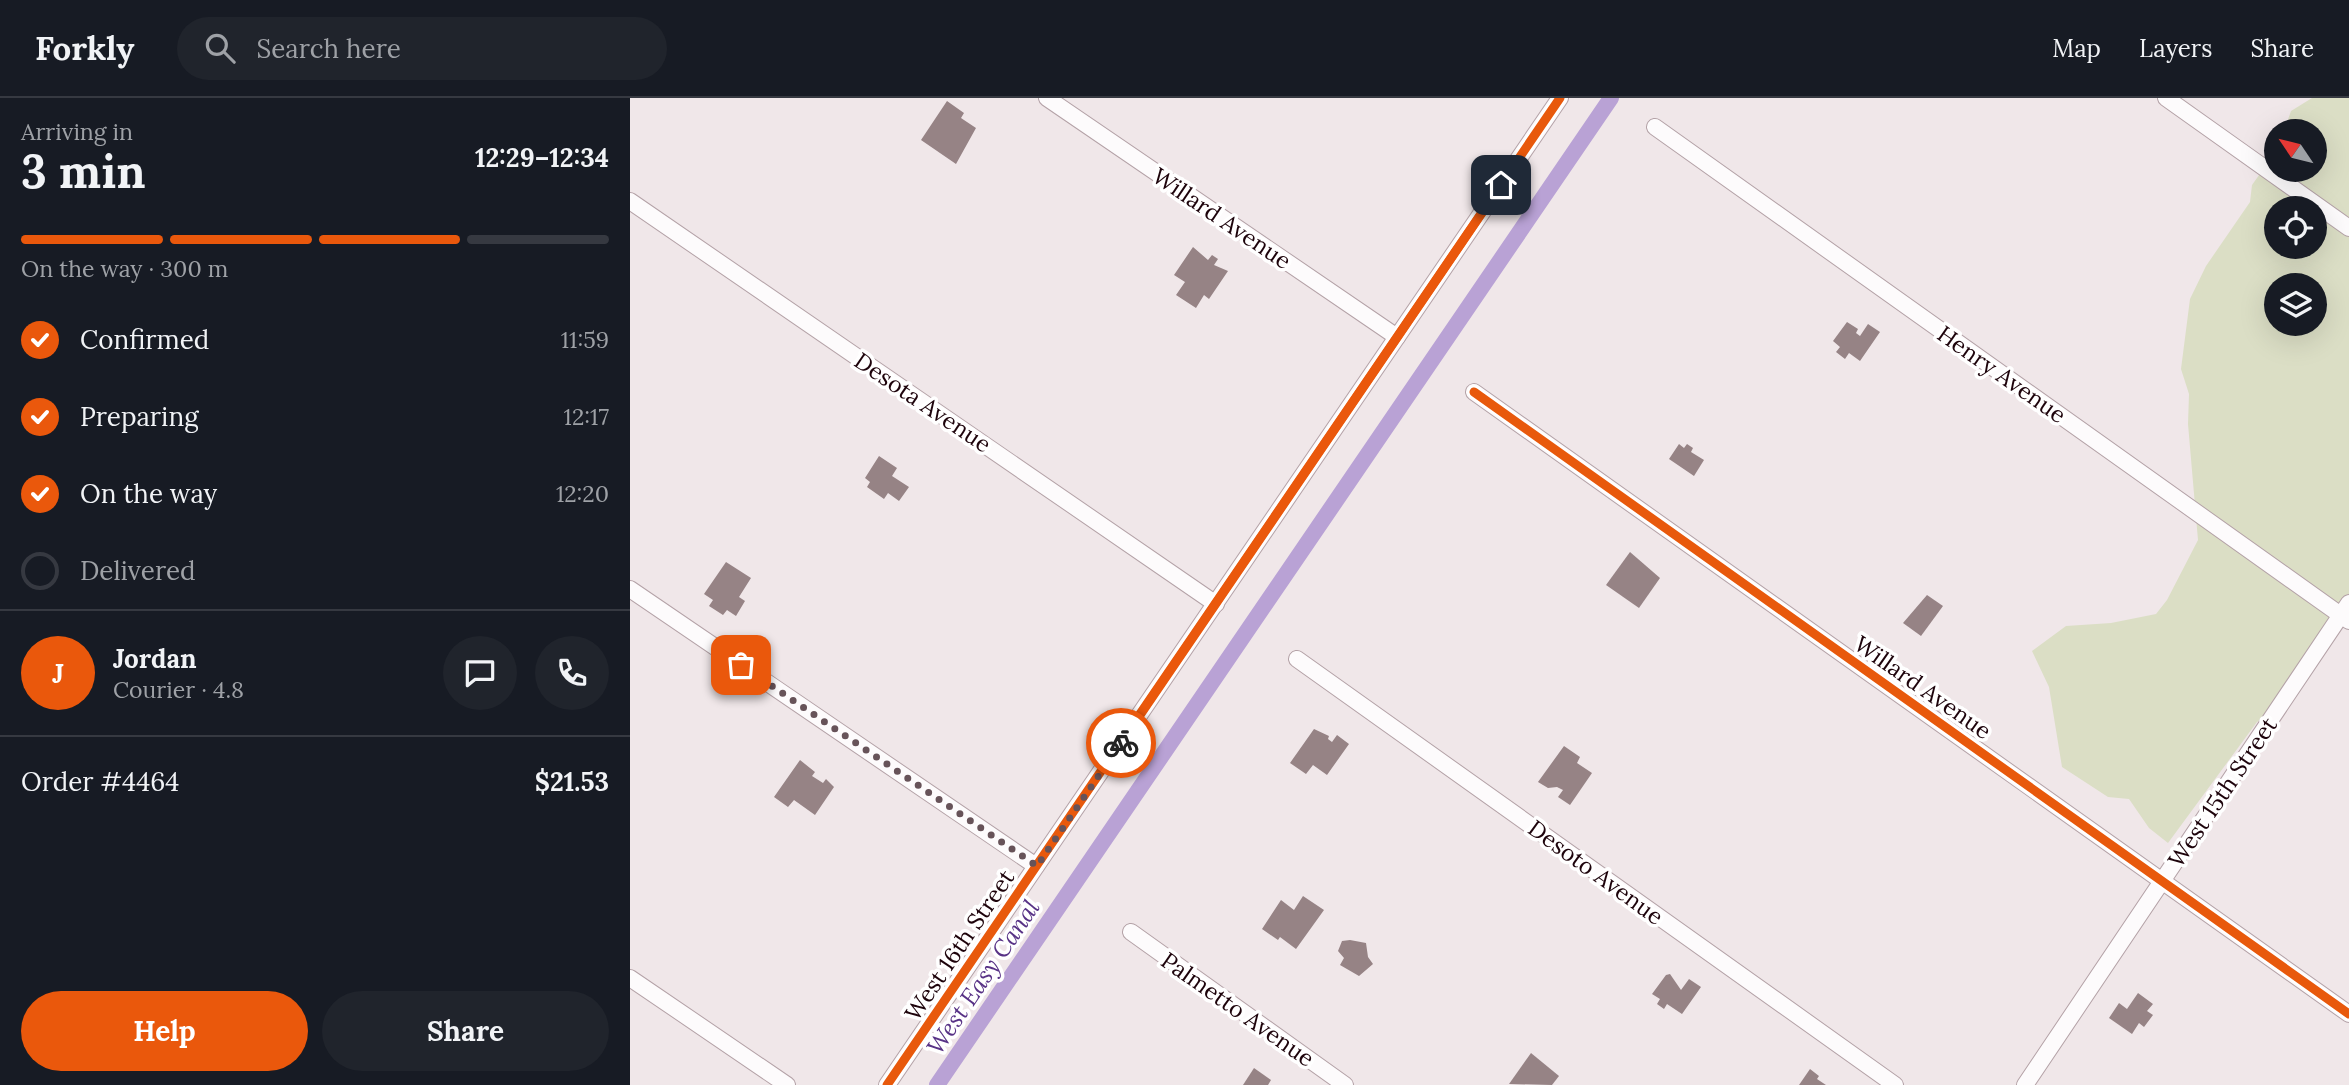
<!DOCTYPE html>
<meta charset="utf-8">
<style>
body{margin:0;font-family:Lora,serif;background:#20242c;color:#f1f3f6;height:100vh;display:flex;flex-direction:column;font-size:26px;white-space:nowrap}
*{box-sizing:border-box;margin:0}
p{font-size:23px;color:#9ea1a6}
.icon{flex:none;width:38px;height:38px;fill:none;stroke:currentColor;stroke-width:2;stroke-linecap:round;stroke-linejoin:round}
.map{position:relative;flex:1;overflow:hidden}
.sheet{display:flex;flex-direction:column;background:#171b24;width:630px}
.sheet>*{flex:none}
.needle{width:46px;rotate:305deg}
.buttons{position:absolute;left:1634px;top:21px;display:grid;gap:14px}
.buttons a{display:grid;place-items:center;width:63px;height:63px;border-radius:50%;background:#171b24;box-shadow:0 7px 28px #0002;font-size:35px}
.pin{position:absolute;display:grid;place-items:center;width:60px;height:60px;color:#fff;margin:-30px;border-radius:14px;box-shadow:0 4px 10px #0006}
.courier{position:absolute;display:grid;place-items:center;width:70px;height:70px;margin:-35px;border:5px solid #ea580c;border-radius:50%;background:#fff;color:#222;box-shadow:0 2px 9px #0007}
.overview em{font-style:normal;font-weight:800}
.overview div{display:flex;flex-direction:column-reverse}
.overview{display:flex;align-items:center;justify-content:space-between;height:119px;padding:0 21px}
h1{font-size:46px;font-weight:800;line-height:52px}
.bar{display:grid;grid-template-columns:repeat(4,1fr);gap:10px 7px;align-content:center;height:84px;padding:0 21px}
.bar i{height:9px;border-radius:5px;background:#363941}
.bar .active{background:#ea580c}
.bar p{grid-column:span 4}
.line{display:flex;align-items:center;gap:18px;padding:0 21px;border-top:2px solid #363941}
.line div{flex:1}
.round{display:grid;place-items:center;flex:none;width:74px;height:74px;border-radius:37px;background:#20242c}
ol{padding:0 21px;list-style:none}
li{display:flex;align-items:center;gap:21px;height:77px}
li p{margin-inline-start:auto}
li .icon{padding:7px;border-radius:50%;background:#ea580c;color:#fff;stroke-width:4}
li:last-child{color:#9ea1a6}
li i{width:38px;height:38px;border:4px solid #363941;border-radius:50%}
.primary-button{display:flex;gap:14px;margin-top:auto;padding:14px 21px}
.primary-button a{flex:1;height:80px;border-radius:42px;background:#ea580c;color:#fff;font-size:28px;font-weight:800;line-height:80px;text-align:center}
.primary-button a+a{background:#20242c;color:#f1f3f6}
header{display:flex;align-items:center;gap:42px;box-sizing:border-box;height:98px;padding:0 35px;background:#171b24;border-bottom:2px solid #363941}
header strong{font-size:33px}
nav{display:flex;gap:38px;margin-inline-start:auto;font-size:24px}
.search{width:490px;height:63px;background:#20242c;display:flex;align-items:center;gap:18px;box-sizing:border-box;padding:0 24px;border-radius:38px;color:#9ea1a6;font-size:26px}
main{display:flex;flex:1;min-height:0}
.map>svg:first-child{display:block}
.green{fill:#dbdec5;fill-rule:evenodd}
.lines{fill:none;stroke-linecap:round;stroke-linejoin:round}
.canal{stroke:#b9a2d5;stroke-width:16}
.building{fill:#968385}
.minor-casing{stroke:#b4a2a7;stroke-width:18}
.minor{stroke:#fdfbfc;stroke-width:16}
.cycleway-casing{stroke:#fff;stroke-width:13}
.cycleway{stroke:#e8590c;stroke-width:9}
.done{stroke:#675359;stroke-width:7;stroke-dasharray:0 12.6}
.route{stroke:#ea580c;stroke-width:9}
.labels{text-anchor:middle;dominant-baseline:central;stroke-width:7;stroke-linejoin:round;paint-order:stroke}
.street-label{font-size:23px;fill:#1d030b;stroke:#fff}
.water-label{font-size:24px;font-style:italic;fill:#583286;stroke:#fff}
</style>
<header>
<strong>Forkly</strong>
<div class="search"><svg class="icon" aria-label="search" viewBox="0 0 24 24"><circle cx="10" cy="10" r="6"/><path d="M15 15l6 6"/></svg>Search here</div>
<nav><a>Map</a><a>Layers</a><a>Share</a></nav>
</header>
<main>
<section class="sheet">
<div class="overview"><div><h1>3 min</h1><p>Arriving in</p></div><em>12:29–12:34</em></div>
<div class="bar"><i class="active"></i><i class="active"></i><i class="active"></i><i></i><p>On the way · 300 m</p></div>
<ol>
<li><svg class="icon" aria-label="check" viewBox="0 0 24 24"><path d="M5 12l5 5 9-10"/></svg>Confirmed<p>11:59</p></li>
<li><svg class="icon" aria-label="check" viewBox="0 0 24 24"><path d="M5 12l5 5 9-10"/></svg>Preparing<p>12:17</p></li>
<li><svg class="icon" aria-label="check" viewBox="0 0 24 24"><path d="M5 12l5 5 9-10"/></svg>On the way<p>12:20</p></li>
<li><i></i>Delivered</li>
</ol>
<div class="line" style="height:126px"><b class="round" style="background:#ea580c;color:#fff">J</b><div><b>Jordan</b><p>Courier · 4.8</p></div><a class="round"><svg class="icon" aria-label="chat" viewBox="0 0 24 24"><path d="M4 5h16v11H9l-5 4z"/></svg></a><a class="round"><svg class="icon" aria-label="phone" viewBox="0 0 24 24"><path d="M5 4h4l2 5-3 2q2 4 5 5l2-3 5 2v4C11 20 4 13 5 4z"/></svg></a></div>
<div class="line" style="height:91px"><div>Order #4464</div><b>$21.53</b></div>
<div class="primary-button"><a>Help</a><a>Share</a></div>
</section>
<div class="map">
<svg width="1719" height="987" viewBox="0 0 1719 987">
<rect width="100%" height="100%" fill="#f0e7e9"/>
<path class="green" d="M1682,0H1719V499L1636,618L1627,624L1538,745L1519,730L1499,701L1478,699L1432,669L1419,589L1402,553L1436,528L1481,525L1526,516L1537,502L1568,442L1558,326L1559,296L1551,271L1560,201L1576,168L1620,104L1622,87L1647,52V72H1685V33H1654L1661,13ZM1647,110H1685V149H1647ZM1647,187H1685V226H1647Z"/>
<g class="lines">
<polyline class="canal" points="307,987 981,0"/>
</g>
<g class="building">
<polygon points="317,3 334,15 331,20 346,30 326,66 291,42"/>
<polygon points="563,149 578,162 582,157 588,161 584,167 598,173 579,201 574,197 566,210 546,197 555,184 544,177"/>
<polygon points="1217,224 1228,231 1226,235 1230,238 1238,226 1250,234 1230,263 1219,255 1215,261 1206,254 1210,249 1203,243"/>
<polygon points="1049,346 1054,350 1057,346 1063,350 1061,354 1074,362 1064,378 1039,361"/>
<polygon points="249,358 267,370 262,378 279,389 269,403 258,395 254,401 237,389 240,384 235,380"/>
<polygon points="1000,454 1030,480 1009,510 976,487"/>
<polygon points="96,464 121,480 109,499 115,503 106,518 97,512 93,517 79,508 83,502 74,496"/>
<polygon points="1297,497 1313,508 1291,538 1273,525"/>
<polygon points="684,631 699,638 698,641 702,644 707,637 719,646 697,677 683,667 676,676 660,665"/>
<polygon points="934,648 950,659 947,665 962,675 940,707 928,699 933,692 927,689 918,690 908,684"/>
<polygon points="170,662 185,674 182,678 193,685 196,681 204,689 185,717 164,702 158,709 144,699"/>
<polygon points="673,798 694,812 666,851 650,839 648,842 632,831 651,802 664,812"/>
<polygon points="720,842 736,845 738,859 743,866 729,878 710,867 714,860 708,853 712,843"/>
<polygon points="1040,876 1051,892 1059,881 1071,889 1052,916 1037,906 1034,911 1027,906 1030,901 1022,896 1036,877"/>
<polygon points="1508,895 1523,906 1517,913 1523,917 1514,929 1509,925 1502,936 1479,920 1489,905 1497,911"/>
<polygon points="901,955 929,978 922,987 879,986"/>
<polygon points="624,970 641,982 638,987 613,987"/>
<polygon points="1180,971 1189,978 1187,981 1196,987 1169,987"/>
</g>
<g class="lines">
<defs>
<g id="minor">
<polyline points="417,0 767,239"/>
<polyline points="1536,0 1719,130"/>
<polyline points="1025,29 1719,523"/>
<polyline points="0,103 586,506"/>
<polyline points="844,294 1719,916"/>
<polyline points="0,491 406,768"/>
<polyline points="667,561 1265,987"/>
<polyline points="501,834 715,987"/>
<polyline points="0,880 157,987"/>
<polyline points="257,987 930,0"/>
<polyline points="1395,987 1719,505"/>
</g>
</defs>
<use href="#minor" class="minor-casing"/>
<use href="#minor" class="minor"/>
<defs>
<g id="cycleway">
<polyline points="844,294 1719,916"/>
<polyline points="257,987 930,0"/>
</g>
</defs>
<use href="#cycleway" class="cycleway-casing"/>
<use href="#cycleway" class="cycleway"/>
</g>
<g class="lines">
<polyline class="done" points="111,567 407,768 491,645"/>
<polyline class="route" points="491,645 871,87"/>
</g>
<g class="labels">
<g class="street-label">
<text transform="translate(592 120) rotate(34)">Willard Avenue</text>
<text transform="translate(1372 276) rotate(35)">Henry Avenue</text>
<text transform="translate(293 304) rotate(34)">Desota Avenue</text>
<text transform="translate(1293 589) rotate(35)">Willard Avenue</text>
<text transform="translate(1592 694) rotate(-56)">West 15th Street</text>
<text transform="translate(966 774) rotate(36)">Desoto Avenue</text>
<text transform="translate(329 847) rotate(-56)">West 16th Street</text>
<text transform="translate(608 911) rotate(35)">Palmetto Avenue</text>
</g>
<g class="water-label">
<text transform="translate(353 879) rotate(-56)">West Easy Canal</text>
</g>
</g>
</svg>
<div class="buttons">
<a><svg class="needle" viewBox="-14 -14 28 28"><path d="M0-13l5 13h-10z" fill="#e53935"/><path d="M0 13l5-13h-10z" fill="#9ea1a6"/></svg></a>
<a><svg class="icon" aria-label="locate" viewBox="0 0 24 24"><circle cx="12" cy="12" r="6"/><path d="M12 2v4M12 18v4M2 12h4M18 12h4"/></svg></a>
<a><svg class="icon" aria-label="layers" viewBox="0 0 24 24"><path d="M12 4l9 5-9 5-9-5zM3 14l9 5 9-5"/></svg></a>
</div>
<div class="pin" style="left:111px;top:567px;background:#ea580c"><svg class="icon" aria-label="bag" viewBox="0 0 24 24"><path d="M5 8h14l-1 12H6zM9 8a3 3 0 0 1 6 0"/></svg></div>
<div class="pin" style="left:871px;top:87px;background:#1f2937"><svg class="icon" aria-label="home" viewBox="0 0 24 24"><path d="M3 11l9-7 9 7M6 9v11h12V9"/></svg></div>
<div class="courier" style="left:491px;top:645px"><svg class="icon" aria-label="bike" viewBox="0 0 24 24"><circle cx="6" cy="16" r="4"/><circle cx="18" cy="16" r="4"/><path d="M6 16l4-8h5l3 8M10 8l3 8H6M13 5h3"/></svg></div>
</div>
</main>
